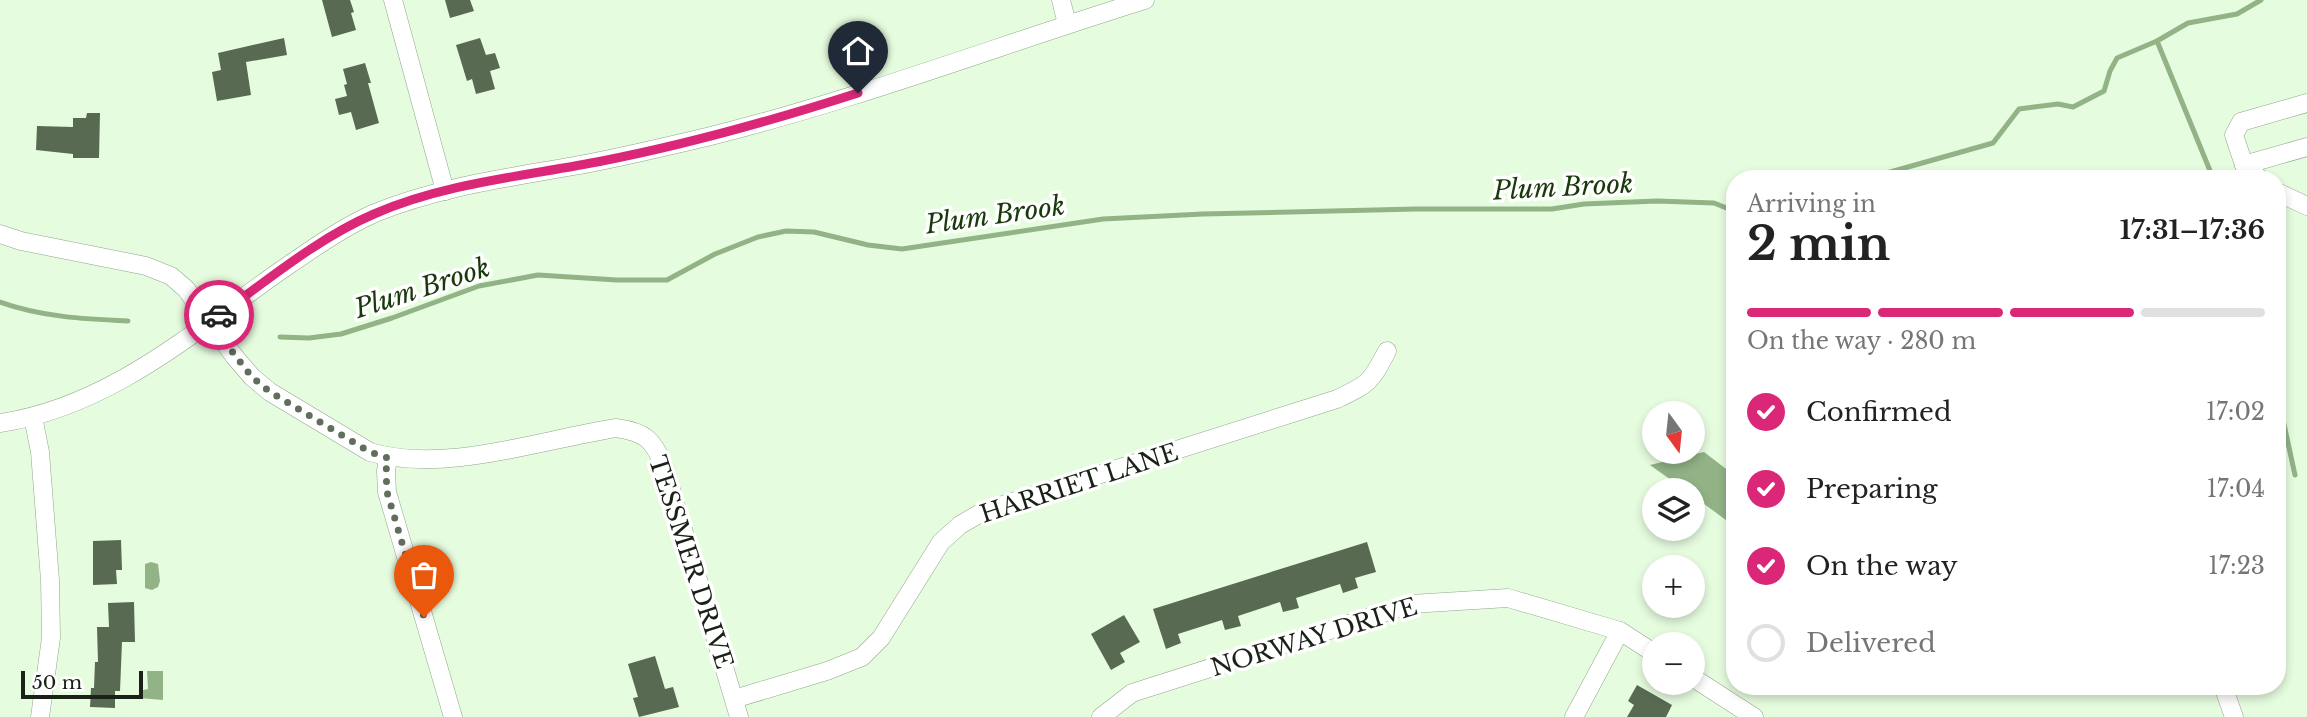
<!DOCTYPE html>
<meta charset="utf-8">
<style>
body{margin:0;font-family:"Libre Baskerville",serif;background:#f2f2f2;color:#222;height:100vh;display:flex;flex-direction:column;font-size:26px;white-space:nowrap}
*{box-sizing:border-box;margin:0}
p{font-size:23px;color:#767676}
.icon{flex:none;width:38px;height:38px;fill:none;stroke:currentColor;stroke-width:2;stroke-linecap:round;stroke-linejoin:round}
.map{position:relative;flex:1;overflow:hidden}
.panel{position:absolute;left:1726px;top:170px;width:560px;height:525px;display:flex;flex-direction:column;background:#fff;border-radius:28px;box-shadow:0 4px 10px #0003}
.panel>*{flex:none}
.needle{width:46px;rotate:165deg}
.fabs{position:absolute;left:1642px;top:401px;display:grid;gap:14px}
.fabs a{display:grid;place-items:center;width:63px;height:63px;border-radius:50%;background:#fff;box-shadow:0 4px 10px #0003;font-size:35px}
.scale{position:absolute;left:21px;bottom:18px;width:122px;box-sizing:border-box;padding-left:7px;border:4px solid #1a2218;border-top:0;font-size:19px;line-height:24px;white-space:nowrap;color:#1a2218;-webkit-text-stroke:5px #fff;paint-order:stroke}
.pin{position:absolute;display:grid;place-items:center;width:60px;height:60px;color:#fff;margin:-72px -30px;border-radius:50% 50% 50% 0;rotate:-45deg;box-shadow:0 0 7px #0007}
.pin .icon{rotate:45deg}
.courier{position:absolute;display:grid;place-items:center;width:70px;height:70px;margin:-35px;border:5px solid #db2777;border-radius:50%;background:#fff;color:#222;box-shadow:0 2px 9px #0007}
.summary em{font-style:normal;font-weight:800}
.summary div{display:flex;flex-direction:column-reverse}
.summary{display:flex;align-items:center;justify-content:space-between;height:119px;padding:0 21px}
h1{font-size:46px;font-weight:800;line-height:52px}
.bar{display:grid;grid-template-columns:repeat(4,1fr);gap:10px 7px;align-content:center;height:84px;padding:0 21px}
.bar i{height:9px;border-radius:5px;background:#e0e0e0}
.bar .selected{background:#db2777}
.bar p{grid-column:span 4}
ol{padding:0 21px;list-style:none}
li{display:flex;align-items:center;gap:21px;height:77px}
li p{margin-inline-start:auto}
li .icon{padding:7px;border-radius:50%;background:#db2777;color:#fff;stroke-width:4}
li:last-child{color:#767676}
li i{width:38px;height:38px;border:4px solid #e0e0e0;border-radius:50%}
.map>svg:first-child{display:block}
.water{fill:#91b386}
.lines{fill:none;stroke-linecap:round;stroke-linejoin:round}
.stream{stroke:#91b386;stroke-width:5}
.building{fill:#586a52}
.minor-casing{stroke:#91a58b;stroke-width:19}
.minor{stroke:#fff;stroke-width:18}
.done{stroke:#616e5e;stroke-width:7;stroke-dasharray:0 12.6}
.route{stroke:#db2777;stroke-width:9}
.labels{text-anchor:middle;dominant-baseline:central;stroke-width:7;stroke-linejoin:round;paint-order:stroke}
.street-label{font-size:24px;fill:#1a2218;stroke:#fff}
.water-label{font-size:26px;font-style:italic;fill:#19390a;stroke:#fff}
</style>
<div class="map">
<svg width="2307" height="717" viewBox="0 0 2307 717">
<rect width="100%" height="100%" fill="#e6fcdf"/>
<g class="water">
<polygon points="1704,452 1734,475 1734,526 1692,495 1692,490 1685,490 1650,465"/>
<polygon points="151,562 158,564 160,581 158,587 152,590 145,588 145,564"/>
<polygon points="147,671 163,671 163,700 139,698 139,691 148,689"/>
</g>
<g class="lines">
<g class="stream">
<polyline points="2157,41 2213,178"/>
<polyline points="1869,178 1993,143 2019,109 2058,104 2073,107 2104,91 2110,71 2117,58 2157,41 2188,23 2237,14 2261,0"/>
<path d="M0,302C42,317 84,319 128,321"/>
<polyline points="280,337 309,338 341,334 392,318 479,286 538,275 617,280 667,280 715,254 758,237 786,231 814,232 868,245 902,249 1103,219 1203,214 1416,209 1552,209 1584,204 1657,201 1714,203 1734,211"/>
<polyline points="2277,392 2295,475"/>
</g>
</g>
<g class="building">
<polygon points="322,0 350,0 354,12 351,13 356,30 332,37"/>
<polygon points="445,0 470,0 474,11 450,18"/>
<polygon points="284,38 287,55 246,62 251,95 217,101 212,72 221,70 218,53"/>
<polygon points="480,38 486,55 495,53 500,68 490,71 495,89 476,94 472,79 467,81 456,45"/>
<polygon points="365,63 371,83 368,83 379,123 356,130 351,112 339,115 335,99 347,96 344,85 347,84 343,69"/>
<polygon points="87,113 100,113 99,158 73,158 73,154 36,150 37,126 73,127 73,118 86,118"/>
<polygon points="121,540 122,570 116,570 117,584 93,585 93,541"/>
<polygon points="1367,542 1376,572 1355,578 1358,588 1343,593 1340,584 1296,598 1299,608 1283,612 1280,602 1238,616 1241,626 1225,630 1222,620 1178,634 1181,643 1166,649 1153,609"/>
<polygon points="134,602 135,642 122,642 120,691 115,691 115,708 90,707 91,688 94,688 95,662 98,662 97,627 109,627 108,603"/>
<polygon points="1124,615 1140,642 1120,653 1125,662 1111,670 1091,634"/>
<polygon points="655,656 665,689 673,687 679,707 639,717 633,698 638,697 628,664"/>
<polygon points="1637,685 1672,705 1666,717 1627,717 1634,705 1628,701"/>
</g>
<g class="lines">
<defs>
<g id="minor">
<polyline points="393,0 445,191"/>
<polyline points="1061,0 1067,24"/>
<polyline points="2244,165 2307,147"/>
<polyline points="2259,178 2244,165 2234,135 2241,122 2307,103"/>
<polyline points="2277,192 2307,206"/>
<path d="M0,234L21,241L146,266L171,276L186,289L234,356L252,377L270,392L370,452C445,474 539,440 616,428C645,432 653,439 664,466L739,717"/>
<polyline points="33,417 40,452 50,580 51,638 40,717"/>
<path d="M0,423C109,407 193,332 280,271C311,250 341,228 375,213C438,187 507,178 574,166C619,158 663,147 707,137C856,100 1000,45 1145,0"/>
<polyline points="388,458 386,471 387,492 453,717"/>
<polyline points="1692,677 1754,717"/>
<polyline points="2223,686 2234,717"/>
<path d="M734,699L827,671L862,657L881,638L941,542L960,525L984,511L1337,399C1369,384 1371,382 1387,351"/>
<polyline points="1101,717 1132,693 1411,604 1508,598 1620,631 1654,653"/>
<polyline points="1574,717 1620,631"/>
</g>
</defs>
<use href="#minor" class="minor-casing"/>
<use href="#minor" class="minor"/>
</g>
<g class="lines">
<polyline class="done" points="219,315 209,322 252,377 270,392 370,452 388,458 386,471 387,492 424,617"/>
<path class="route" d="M219,315C268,280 318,238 374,214C445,183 526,176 602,161C689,144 774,120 858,93"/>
</g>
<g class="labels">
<g class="street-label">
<text transform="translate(1079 483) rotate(-18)">HARRIET LANE</text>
<text transform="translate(691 562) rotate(72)">TESSMER DRIVE</text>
<text transform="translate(1314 637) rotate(-17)">NORWAY DRIVE</text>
</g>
<g class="water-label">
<text transform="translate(1563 187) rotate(-3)">Plum Brook</text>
<text transform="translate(995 215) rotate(-8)">Plum Brook</text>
<text transform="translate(422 288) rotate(-18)">Plum Brook</text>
</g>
</g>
</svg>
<div class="fabs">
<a><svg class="needle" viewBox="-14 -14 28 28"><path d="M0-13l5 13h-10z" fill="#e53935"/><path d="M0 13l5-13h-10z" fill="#767676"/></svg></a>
<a><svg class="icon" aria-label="layers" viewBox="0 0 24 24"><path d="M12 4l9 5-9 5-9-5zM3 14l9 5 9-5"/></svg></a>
<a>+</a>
<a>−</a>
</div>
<div class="scale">50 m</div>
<div class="pin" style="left:424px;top:617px;background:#ea580c"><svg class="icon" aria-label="bag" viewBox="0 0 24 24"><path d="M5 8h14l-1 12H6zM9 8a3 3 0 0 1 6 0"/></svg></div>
<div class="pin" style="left:858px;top:93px;background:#1f2937"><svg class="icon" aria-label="home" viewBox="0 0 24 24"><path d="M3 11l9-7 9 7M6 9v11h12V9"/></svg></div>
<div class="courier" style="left:219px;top:315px"><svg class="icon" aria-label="car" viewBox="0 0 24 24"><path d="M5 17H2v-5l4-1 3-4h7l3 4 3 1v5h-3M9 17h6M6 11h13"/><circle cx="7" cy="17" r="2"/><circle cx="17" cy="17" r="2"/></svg></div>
<section class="panel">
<div class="summary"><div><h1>2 min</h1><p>Arriving in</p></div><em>17:31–17:36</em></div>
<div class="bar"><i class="selected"></i><i class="selected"></i><i class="selected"></i><i></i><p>On the way · 280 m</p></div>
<ol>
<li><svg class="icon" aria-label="check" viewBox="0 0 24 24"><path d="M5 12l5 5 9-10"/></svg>Confirmed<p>17:02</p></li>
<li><svg class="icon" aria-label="check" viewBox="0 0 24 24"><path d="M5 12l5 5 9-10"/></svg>Preparing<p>17:04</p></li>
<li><svg class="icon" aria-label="check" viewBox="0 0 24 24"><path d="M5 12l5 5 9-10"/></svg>On the way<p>17:23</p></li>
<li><i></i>Delivered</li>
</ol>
</section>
</div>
